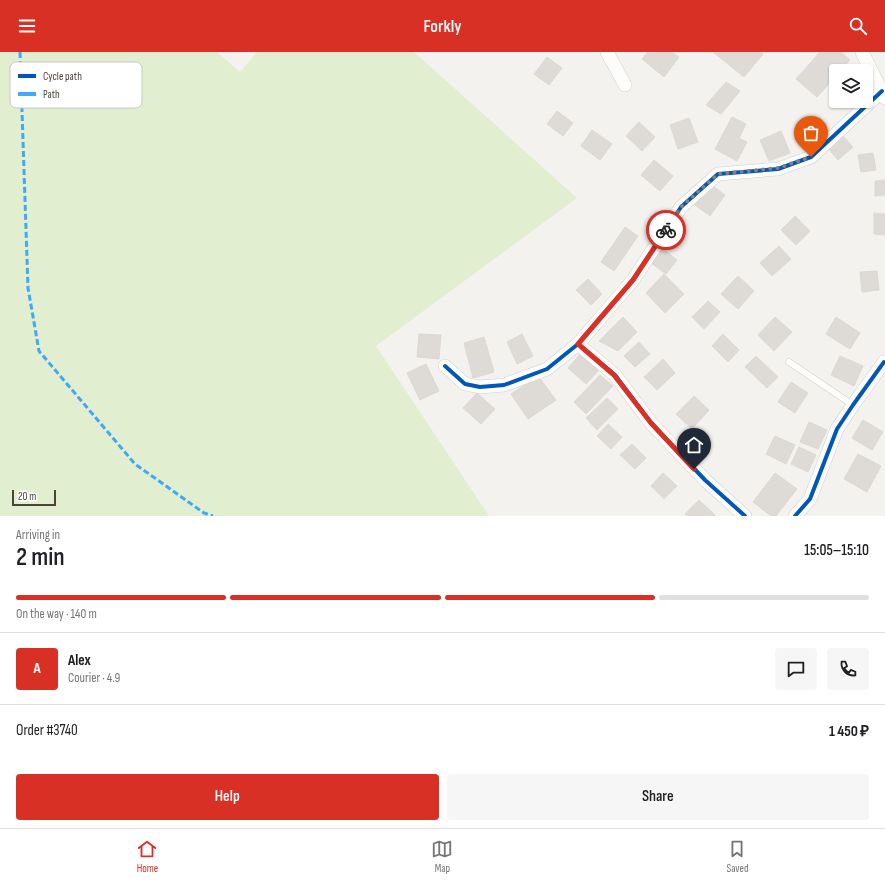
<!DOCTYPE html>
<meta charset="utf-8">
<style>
body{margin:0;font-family:"Sofia Sans Condensed",sans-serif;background:#f6f6f6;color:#202124;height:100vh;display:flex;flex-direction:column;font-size:15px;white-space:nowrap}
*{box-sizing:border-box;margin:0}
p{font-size:13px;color:#757577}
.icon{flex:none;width:22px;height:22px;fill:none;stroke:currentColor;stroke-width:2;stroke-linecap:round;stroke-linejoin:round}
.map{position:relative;height:464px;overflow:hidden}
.sheet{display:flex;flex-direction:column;background:#fff;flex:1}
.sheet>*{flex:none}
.buttons{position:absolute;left:829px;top:12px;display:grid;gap:8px}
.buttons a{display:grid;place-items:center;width:44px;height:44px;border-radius:4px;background:#fff;box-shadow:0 1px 3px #0004;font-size:20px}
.scale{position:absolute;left:12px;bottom:10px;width:44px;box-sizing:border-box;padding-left:4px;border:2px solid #4b4439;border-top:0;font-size:11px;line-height:14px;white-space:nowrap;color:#4b4439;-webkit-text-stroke:3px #fff;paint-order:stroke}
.pin{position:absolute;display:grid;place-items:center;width:34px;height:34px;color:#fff;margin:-41px -17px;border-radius:50% 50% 50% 0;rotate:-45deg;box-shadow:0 0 4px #0007}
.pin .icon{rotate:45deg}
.courier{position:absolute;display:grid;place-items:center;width:40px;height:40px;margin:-20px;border:3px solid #d93025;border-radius:50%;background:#fff;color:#222;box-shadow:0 1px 5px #0007}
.head em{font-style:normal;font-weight:600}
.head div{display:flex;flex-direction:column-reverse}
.head{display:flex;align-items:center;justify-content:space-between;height:68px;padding:0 16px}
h1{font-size:26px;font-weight:600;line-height:30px}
.bar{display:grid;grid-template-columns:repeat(4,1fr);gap:6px 4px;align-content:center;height:48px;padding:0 16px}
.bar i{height:5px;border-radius:3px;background:#e0e0e0}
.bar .on{background:#d93025}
.bar p{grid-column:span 4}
.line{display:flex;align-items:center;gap:10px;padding:0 16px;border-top:1px solid #e0e0e0}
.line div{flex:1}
.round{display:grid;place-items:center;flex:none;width:42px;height:42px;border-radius:4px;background:#f6f6f6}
.primary-button{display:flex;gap:8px;margin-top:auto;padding:8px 16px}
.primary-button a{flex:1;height:46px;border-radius:4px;background:#d93025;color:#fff;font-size:16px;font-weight:600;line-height:46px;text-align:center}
.primary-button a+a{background:#f6f6f6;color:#202124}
header{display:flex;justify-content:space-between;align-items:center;height:52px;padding:0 16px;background:#d93025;color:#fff;font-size:18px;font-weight:600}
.dock{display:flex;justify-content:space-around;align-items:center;height:56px;border-top:1px solid #e0e0e0;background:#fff;font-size:11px;color:#757577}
.dock a{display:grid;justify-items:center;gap:2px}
.dock .on{color:#d93025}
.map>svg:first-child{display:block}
.green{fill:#e1eecf}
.building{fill:#dedbd6;stroke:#dcd9d4}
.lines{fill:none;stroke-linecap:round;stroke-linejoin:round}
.lane-casing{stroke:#d2d0cb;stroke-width:7}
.street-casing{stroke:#d2d0cb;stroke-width:14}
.lane{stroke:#fdfdfc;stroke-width:6}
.street{stroke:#fdfdfc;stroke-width:13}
.quiet{stroke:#3fa9f5;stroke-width:3;stroke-dasharray:6 3;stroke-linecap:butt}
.cycleway-casing{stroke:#fff;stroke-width:6}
.cycleway{stroke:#0057b8;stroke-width:4}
.done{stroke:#868178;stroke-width:4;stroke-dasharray:0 7.2}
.route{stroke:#d93025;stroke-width:5}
.key{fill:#fff;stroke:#c9c7c4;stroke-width:1}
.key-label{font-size:11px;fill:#4b4439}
</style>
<header><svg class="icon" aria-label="menu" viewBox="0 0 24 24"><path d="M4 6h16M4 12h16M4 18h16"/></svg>Forkly<svg class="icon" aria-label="search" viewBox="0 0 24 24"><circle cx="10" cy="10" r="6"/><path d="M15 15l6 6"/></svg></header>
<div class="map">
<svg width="885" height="464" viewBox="0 0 885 464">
<rect width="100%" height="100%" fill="#f4f2ee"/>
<polygon class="green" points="0,0 217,0 240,20 257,0 414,0 577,146 376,294 489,464 0,464"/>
<g class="building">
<polygon points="648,0 672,0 679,5 664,25 642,7"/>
<polygon points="713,0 760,0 763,2 744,25"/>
<polygon points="820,0 841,0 850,8 840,19 836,19 836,24 817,45 796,27"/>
<polygon points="547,5 562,16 549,33 534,22"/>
<polygon points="726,30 740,39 721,62 706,53"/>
<polygon points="557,59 573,71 563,84 547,72"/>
<polygon points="732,65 746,72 739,86 747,90 737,109 715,97"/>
<polygon points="689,66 698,90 678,97 670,73"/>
<polygon points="639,70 655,85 642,99 626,84"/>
<polygon points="592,78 612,92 600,108 581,94"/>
<polygon points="781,79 790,101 769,109 760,88"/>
<polygon points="841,82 853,95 838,108 827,95"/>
<polygon points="873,101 876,118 861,120 858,103"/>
<polygon points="654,108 673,124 660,139 641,123"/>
<polygon points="885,128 885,143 875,144 875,129"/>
<polygon points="710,132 725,143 710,164 695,153"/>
<polygon points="874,161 885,162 885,183 874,182"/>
<polygon points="795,164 810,179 796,193 781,178"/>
<polygon points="625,175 638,184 614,219 601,210"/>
<polygon points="779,194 791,207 772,224 760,211"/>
<polygon points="662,196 677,208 666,222 651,211"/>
<polygon points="877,219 879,238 862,240 860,220"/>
<polygon points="664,222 684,242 665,261 646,241"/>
<polygon points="738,224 754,239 738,257 721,242"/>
<polygon points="588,227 602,242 591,253 576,238"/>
<polygon points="708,249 720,260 704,277 692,265"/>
<polygon points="623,265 637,280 618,299 599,289"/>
<polygon points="775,265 792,280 774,299 758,283"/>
<polygon points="836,265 860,281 850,297 826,282"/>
<polygon points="419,282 441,283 439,307 417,305"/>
<polygon points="522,282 533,304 517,312 507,290"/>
<polygon points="723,282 739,298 728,310 712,294"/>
<polygon points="484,285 494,320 473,326 464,291"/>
<polygon points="639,290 650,302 635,315 624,304"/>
<polygon points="581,301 599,318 586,332 568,316"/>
<polygon points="756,304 778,325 767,336 745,315"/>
<polygon points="840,304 863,314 854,334 831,323"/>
<polygon points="663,307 675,321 657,338 644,325"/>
<polygon points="426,312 439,339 420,348 407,321"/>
<polygon points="600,323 613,334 586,362 574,350"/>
<polygon points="538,324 556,348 528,367 511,342"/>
<polygon points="791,330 808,341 795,361 778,350"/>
<polygon points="477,341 495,357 481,372 463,356"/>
<polygon points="694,344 709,358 692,377 676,362"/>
<polygon points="607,346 618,357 597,378 586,366"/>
<polygon points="863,368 883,380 872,398 852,386"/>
<polygon points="809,370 827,378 818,397 800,390"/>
<polygon points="608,372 622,385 611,397 597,384"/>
<polygon points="775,384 795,393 786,412 766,402"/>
<polygon points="632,392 646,406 635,417 620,403"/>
<polygon points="799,395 816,403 808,420 791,412"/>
<polygon points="858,402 881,414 867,440 844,427"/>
<polygon points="663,421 677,434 664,447 651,434"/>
<polygon points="775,421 797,437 776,464 771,464 753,450"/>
<polygon points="699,448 715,463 714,464 688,464 685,462"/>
</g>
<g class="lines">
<defs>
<polyline id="lane" points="789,310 853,353"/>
<g id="street">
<polyline points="607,0 625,33"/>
<polyline points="862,0 885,46"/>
<polyline points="578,292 615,323 651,371 705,428 745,464"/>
<polyline points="445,314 465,332 480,335 504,333 547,317 578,292 633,228 681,155 718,122 778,117 811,105 882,39"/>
<polyline points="795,464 810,447 837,377 853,353 884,310"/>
</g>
</defs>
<use href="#lane" class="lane-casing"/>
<use href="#street" class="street-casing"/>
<use href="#lane" class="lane"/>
<use href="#street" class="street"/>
<polyline class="quiet" points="20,0 28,236 39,299 135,412 204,461 213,464"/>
<defs>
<g id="cycleway">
<polyline points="578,292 615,323 651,371 705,428 745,464"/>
<polyline points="445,314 465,332 480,335 504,333 547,317 578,292 633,228 681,155 718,122 778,117 811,105 882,39"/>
<polyline points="795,464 810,447 837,377 853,353 884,310"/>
</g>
</defs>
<use href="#cycleway" class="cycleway-casing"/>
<use href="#cycleway" class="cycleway"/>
</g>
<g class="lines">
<polyline class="done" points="666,178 681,155 718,122 778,116 811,105"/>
<polyline class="route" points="666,178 633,228 578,292 614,323 651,371 694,417"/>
</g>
<rect x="10" y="10" width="132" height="46" rx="6" class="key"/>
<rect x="18" y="22" width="18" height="4" fill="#0057b8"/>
<rect x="18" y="40" width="18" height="4" fill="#3fa9f5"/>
<g class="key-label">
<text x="43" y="28">Cycle path</text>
<text x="43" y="46">Path</text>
</g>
</svg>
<div class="buttons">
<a><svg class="icon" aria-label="layers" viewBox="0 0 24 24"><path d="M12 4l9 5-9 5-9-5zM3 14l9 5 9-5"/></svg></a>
</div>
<div class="scale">20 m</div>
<div class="pin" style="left:811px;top:105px;background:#ea580c"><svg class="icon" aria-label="bag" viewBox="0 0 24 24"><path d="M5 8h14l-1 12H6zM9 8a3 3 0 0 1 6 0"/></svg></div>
<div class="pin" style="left:694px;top:417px;background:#1f2937"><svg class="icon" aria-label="home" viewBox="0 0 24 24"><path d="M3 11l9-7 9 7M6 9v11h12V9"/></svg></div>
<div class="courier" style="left:666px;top:178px"><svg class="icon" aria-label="bike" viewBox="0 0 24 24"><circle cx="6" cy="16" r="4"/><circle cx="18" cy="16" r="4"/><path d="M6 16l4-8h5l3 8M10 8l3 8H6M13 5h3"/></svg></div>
</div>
<section class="sheet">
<div class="head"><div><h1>2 min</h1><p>Arriving in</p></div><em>15:05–15:10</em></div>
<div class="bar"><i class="on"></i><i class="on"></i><i class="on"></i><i></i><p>On the way · 140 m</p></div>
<div class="line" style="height:72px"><b class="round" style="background:#d93025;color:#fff">A</b><div><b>Alex</b><p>Courier · 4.9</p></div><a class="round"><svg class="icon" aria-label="chat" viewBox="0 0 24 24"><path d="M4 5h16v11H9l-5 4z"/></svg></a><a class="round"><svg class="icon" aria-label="phone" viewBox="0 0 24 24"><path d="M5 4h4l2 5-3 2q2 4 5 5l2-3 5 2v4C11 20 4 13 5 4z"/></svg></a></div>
<div class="line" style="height:52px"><div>Order #3740</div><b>1 450 ₽</b></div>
<div class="primary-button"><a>Help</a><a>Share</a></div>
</section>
<nav class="dock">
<a class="on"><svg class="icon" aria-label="home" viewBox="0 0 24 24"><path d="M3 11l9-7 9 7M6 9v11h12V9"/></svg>Home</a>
<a><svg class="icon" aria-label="map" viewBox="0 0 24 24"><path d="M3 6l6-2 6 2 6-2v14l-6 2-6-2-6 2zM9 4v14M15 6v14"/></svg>Map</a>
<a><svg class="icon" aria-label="saved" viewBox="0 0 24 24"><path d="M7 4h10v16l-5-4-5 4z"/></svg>Saved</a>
</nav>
